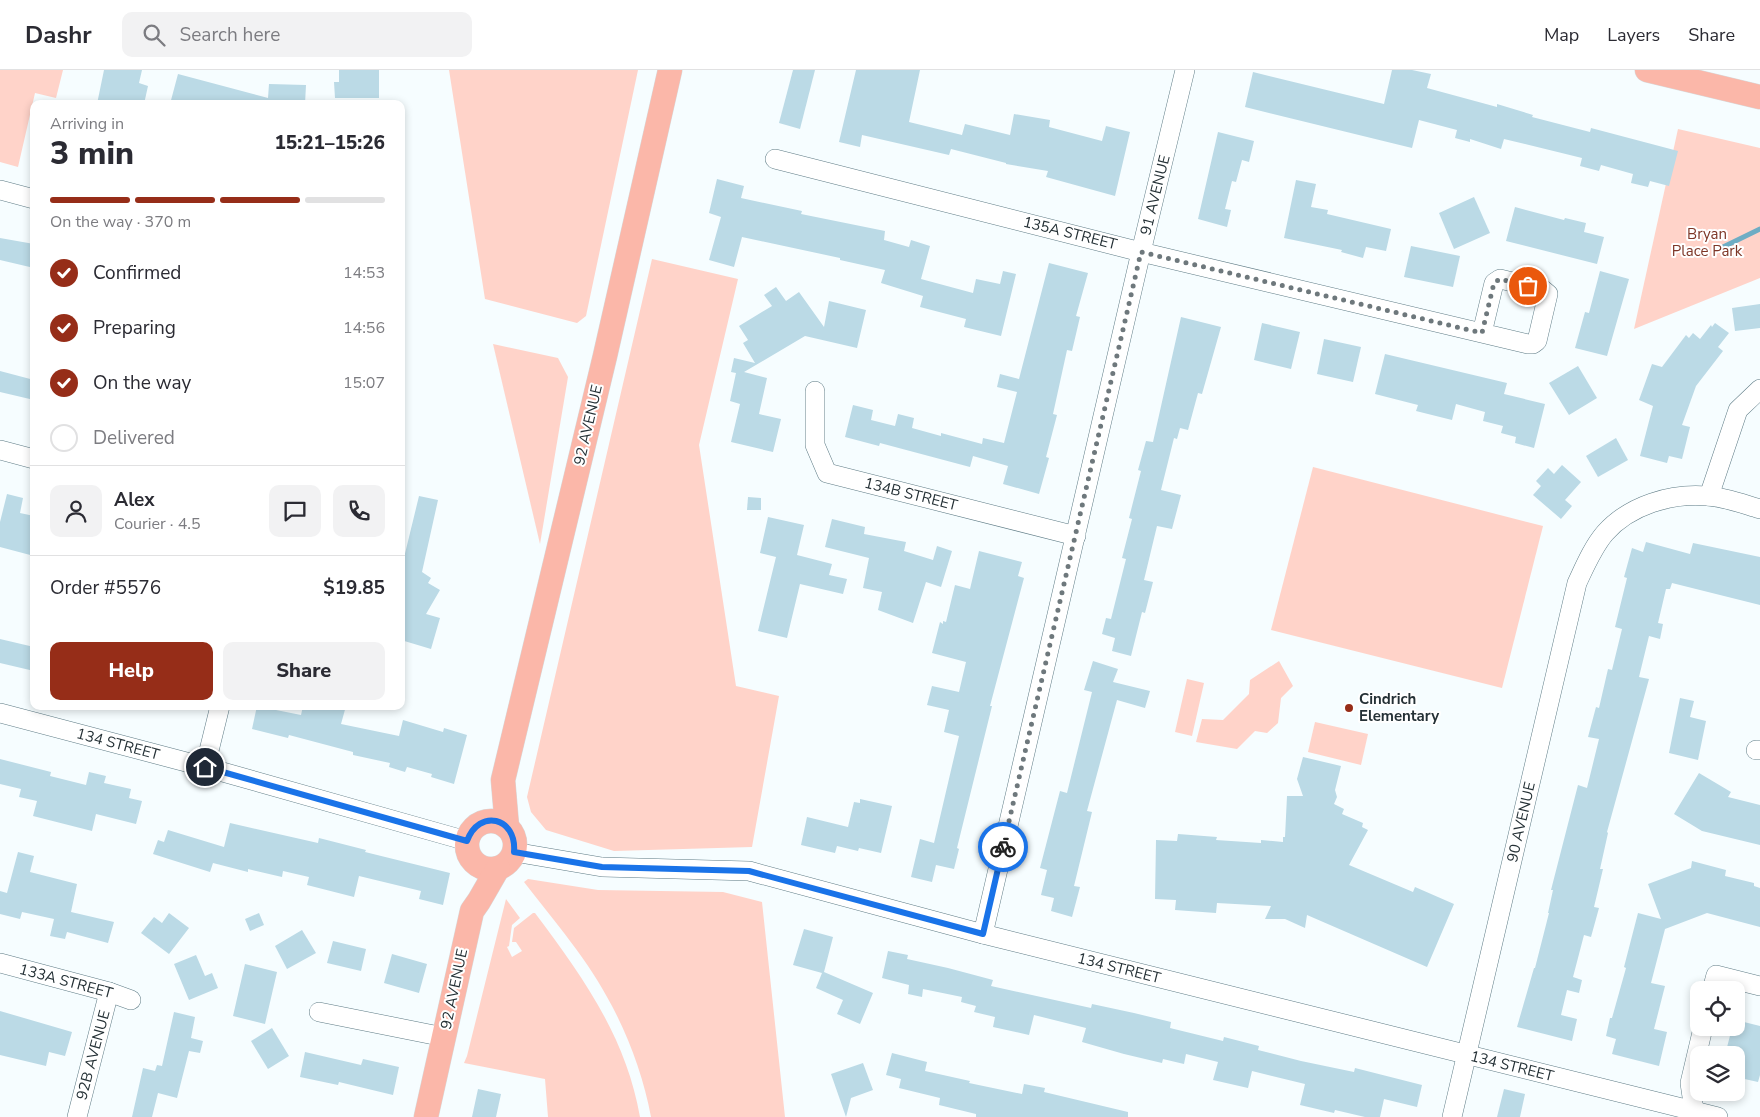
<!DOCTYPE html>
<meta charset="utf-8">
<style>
body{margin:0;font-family:"Nunito Sans",sans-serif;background:#f2f2f3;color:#2b2b33;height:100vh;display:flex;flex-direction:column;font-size:19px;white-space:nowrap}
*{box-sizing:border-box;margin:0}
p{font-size:16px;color:#7c7c81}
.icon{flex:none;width:28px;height:28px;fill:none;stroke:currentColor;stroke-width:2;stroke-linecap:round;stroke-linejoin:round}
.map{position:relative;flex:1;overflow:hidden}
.side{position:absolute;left:30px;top:30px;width:375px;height:610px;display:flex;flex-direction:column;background:#fff;border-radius:10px;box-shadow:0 2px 8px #0003}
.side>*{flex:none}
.controls{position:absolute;left:1690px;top:911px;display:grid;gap:10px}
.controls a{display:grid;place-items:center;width:55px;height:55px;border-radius:10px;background:#fff;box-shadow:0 2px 8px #0003;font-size:25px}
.pin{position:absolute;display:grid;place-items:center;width:42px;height:42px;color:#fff;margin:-21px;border:2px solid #fff;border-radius:50%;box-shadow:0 1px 5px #0007}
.courier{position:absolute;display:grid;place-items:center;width:50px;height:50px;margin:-25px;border:4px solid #1a73e8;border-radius:50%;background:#fff;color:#222;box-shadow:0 1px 6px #0007}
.headline em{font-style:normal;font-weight:800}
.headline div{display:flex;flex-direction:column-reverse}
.headline{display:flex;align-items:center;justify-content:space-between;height:85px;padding:0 20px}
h1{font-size:32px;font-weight:800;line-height:38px}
.bar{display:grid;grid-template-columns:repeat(4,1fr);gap:8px 5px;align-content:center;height:60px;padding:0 20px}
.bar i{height:6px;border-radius:4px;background:#e1e1e2}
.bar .selected{background:#962d18}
.bar p{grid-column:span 4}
.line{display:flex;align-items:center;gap:12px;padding:0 20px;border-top:1px solid #e1e1e2}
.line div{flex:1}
.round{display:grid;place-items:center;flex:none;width:52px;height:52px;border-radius:10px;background:#f2f2f3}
ol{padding:0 20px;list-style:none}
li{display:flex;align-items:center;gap:15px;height:55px}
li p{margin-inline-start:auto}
li .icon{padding:5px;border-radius:50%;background:#962d18;color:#fff;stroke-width:4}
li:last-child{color:#7c7c81}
li i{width:28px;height:28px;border:2px solid #e1e1e2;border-radius:50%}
.action{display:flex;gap:10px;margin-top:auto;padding:10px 20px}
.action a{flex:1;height:58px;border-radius:10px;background:#962d18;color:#fff;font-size:20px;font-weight:800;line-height:58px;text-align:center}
.action a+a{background:#f2f2f3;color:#2b2b33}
header{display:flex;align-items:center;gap:30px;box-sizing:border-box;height:70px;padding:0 25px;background:#fff;border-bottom:1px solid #e1e1e2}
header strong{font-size:24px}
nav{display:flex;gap:28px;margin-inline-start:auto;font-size:18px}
.search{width:350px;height:45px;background:#f2f2f3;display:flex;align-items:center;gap:12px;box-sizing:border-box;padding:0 18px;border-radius:10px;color:#7c7c81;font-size:19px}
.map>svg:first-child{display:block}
.green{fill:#ffd3c9}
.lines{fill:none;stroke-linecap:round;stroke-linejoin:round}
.stream{stroke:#6eadc4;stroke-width:5}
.building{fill:#bbdae6}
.minor-casing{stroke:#5f7c86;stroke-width:20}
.major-casing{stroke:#d8dadb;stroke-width:25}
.minor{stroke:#fff;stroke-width:19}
.major{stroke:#fbb7a9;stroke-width:24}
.done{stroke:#6e787c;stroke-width:5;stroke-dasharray:0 9}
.route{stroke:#1a73e8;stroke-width:6}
.poi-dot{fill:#962d18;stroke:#fff;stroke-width:2}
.labels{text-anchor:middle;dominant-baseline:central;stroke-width:4;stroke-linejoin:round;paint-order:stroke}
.street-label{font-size:15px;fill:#253136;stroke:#fff}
.park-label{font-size:15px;fill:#7d3627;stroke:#fff}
.poi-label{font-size:15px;font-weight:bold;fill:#253136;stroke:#fff;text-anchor:start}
</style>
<header>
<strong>Dashr</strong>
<div class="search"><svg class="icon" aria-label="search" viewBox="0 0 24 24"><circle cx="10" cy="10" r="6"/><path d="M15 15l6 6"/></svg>Search here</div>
<nav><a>Map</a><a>Layers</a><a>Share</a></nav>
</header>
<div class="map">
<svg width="1760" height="1047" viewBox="0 0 1760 1047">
<rect width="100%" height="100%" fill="#f6fdff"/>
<g class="green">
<polygon points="0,0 63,0 56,28 35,23 18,97 0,92"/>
<polygon points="449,0 638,0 586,246 577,253 485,229"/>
<polygon points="1678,59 1760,78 1760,208 1634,259"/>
<polygon points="652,189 738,209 699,375 736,616 779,626 752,777 614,781 546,760 531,742 527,727"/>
<polygon points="493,274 558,288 568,307 540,474"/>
<polygon points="1313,397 1543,456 1502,618 1271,560"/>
<polygon points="1279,591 1293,616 1281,628 1278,653 1267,663 1255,661 1237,679 1196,672 1202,649 1223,650 1249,624 1250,610"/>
<polygon points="1187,609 1204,613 1192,666 1175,662"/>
<polygon points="1315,652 1368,664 1361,695 1308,682"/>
<path d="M528,809L598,820L723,822L762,832L785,1047H651C644,1009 630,970 612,936C589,891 555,852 524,812Z"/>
<path d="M506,829L520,848L512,855L509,876L507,877L512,887L522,881L516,872H512L514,858L533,843H535C583,907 626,967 640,1047H548L545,1009L464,993L467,986Z"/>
</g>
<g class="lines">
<polyline class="stream" points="1717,180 1760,159"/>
</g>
<g class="building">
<polygon points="104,0 142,0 139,13 148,16 144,34 97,34"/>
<polygon points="339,0 379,0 379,28 335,28 334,12 339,12"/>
<polygon points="793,0 815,0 800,59 779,53"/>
<polygon points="856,0 920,0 909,52 962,65 965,54 1010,65 1014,44 1050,50 1049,57 1102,71 1106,56 1130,62 1115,126 1046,107 1048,101 1006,94 1006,93 951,79 949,85 862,65 860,77 839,72"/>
<polygon points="1392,0 1412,0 1431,4 1427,18 1497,37 1497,34 1533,45 1532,47 1590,62 1591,58 1678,81 1669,116 1650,111 1648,117 1631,113 1633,104 1601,95 1599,101 1580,96 1582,88 1504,69 1501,79 1470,69 1470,72 1455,68 1457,60 1419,50 1412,78 1245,37 1253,2 1384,34"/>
<polygon points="178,4 268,28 269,14 306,15 305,34 170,34"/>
<polygon points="1218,62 1254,71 1249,92 1242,90 1236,112 1232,111 1225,139 1231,140 1227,157 1198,149"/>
<polygon points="717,109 744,116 741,128 802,141 801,144 885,161 884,170 909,177 911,170 930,176 921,209 973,223 976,209 1000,214 1003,201 1016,204 1001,266 964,257 966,249 920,237 923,226 881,213 885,200 840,190 840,188 742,167 734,197 709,190 721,147 709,143"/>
<polygon points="1296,110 1316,114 1311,137 1328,140 1327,144 1391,159 1386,181 1366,177 1363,188 1341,182 1342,180 1284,168"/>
<polygon points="1474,127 1490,163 1454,179 1439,143"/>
<polygon points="1515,137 1564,150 1565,148 1586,153 1584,162 1604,167 1597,194 1506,171"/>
<polygon points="0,168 34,174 34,198 0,190"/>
<polygon points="1411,176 1460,186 1453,217 1404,207"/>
<polygon points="1049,193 1088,203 1076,246 1080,247 1072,281 1067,280 1053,344 1057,345 1046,387 1049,388 1039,424 1003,414 1008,396 973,386 970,397 880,373 879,376 845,367 853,335 873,340 871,350 895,356 898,344 914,348 912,358 941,366 941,363 982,374 983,368 1004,373 1017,322 997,317 1000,304 1019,309"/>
<polygon points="1600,201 1629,209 1607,286 1575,278 1585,242 1589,243"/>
<polygon points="776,217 786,231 799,222 824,257 829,231 866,240 857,278 805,266 744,302 767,308 759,344 781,349 773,382 731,372 740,334 730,331 736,303 731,302 734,288 755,293 743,273 748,270 739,256 772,236 764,225"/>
<polygon points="1760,234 1760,258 1735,261 1732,238"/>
<polygon points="1181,247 1221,257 1202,324 1198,323 1188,360 1180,358 1177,369 1174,368 1161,420 1181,425 1172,459 1157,456 1144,510 1153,512 1145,543 1142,542 1131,586 1112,581 1115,568 1102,564 1106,548 1111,549 1126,489 1122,488 1132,449 1129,448 1141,401 1138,400 1146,371 1153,372"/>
<polygon points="1262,253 1300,262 1291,299 1254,290"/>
<polygon points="1715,253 1729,263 1718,277 1723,281 1696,316 1682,355 1690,357 1682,389 1669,386 1667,393 1640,386 1653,336 1639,330 1652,294 1662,297 1686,265 1689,268 1693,263 1700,269 1711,255 1712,257"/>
<polygon points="1324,269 1361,277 1353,312 1317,304"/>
<polygon points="1385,284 1507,313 1504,324 1545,334 1534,378 1515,373 1516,367 1501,363 1503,356 1483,351 1485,342 1456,334 1452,350 1416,341 1418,335 1375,324"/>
<polygon points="1578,296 1597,328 1569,345 1549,313"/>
<polygon points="0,301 34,310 34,330 0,322"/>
<polygon points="1616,368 1628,390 1598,407 1586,386"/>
<polygon points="1562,395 1581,412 1565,430 1572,436 1561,449 1533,425 1541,416 1536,411 1548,398 1554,404"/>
<polygon points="7,424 23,428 20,443 34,446 34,486 0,477 0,452"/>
<polygon points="419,426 438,430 422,502 431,508 428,513 440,520 426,544 440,548 431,579 401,570 401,500"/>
<polygon points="748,427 761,428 761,440 747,440"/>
<polygon points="768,447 804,455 797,485 832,494 829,505 847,509 843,524 800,514 787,568 758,561 776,487 760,483"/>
<polygon points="832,449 865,457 864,464 906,472 904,481 933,490 937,476 952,481 941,517 926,512 913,553 878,540 882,522 863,518 869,488 825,477"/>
<polygon points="1646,472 1690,484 1693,473 1760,487 1760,535 1672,513 1670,519 1666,519 1658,553 1663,554 1660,569 1649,566 1639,607 1649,609 1607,762 1608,763 1600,799 1603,799 1594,837 1599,838 1591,867 1584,865 1573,907 1582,910 1579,923 1567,920 1561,945 1577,949 1572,971 1517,957 1534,898 1535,898 1549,843 1548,843 1553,820 1551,820 1578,715 1587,718 1599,669 1588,667 1596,637 1599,638 1608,599 1612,600 1622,559 1615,557 1627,508 1624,507 1632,478 1643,482"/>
<polygon points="979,481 1022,492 1018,506 1024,508 990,636 992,636 957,778 959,779 954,799 936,795 932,812 911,807 920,769 934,773 959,666 944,662 949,640 927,635 932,616 959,622 966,592 932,583 940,552 943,554 943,551 946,552 955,515 970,519"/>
<polygon points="0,569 34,577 34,601 0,593"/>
<polygon points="1093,591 1118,599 1113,612 1150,621 1145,638 1117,630 1087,741 1092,742 1074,816 1080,817 1072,847 1051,841 1054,828 1041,825 1047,800 1040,798 1060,721 1067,723 1092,622 1084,620"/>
<polygon points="1680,628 1694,631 1690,647 1706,651 1698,690 1669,683"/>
<polygon points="257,636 277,636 276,640 301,645 303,636 346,636 341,654 399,666 403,650 443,662 444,658 467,665 454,714 431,707 432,704 407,697 405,702 389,697 390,693 353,685 353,682 289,665 288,668 252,659"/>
<polygon points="1303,687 1341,696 1335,720 1337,727 1334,734 1344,739 1342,744 1363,753 1362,757 1368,760 1349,795 1413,822 1415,817 1454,834 1427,897 1307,845 1305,858 1285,849 1265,849 1271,836 1217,833 1216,843 1175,840 1176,830 1155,829 1156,770 1177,771 1178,764 1217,767 1216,770 1261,773 1261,770 1283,772 1283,767 1285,767 1287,726 1303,726 1297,709"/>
<polygon points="0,689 51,702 50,706 86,715 89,702 106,706 104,713 131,719 129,728 142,731 136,754 96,744 92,761 33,746 37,731 19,727 21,719 0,714"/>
<polygon points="1699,703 1731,722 1728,727 1760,735 1760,775 1702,761 1674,744"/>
<polygon points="860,729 892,736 881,783 859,778 858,781 837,776 835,783 801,775 807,747 848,757 854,732 860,733"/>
<polygon points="230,753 318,773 319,768 366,780 365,782 450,803 443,835 419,829 421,821 359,806 354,827 307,815 309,807 283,801 282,807 248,799 248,802 213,793 210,802 153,784 158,770 164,772 168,760 224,777"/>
<polygon points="18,782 34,786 30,802 77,814 71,842 114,852 108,873 67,862 65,869 50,866 54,849 22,842 20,849 0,844 0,821 7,823"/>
<polygon points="1692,791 1726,800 1725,806 1754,813 1754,816 1760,818 1760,857 1707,843 1665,859 1651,913 1665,916 1654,959 1667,962 1659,996 1612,984 1616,969 1606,966 1610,948 1612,948 1626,898 1624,897 1638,843 1661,849 1648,814 1691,798"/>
<polygon points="169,843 189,858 169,884 141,863 154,847 162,853"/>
<polygon points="259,843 264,855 250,861 245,849"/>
<polygon points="804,859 833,867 824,902 873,923 860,954 837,944 843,930 816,918 822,903 793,895"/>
<polygon points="302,860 316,883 287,899 275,876"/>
<polygon points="333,871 366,879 361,901 327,893"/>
<polygon points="888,881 908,885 907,889 948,898 993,910 991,916 1091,938 1092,934 1134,943 1171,952 1170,958 1223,971 1224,967 1259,976 1258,980 1301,991 1354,1002 1355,998 1422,1015 1417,1037 1384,1029 1380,1047 1365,1047 1335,1040 1334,1043 1300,1035 1305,1014 1252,1001 1248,1018 1213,1010 1218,992 1186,984 1184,994 1163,989 1162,993 1124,984 1082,972 1086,958 1034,945 1029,965 993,957 995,947 974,942 976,936 961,932 962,927 923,919 922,927 908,924 909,915 882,908"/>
<polygon points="392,884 427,894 419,923 384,913"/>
<polygon points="196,885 205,906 212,903 218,918 189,930 174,894"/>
<polygon points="245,894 277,902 265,954 233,946"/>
<polygon points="0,941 72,962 65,986 49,982 46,996 0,985"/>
<polygon points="174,942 195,947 191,968 203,971 200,983 189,981 177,1028 158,1023 152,1047 132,1047 143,998 155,1001 157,995 162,996"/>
<polygon points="1736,950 1760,956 1760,1005 1758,1012 1740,1008 1742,998 1736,996 1736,985 1725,985 1732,958 1736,958"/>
<polygon points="272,958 289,986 268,999 251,971"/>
<polygon points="305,982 361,995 363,989 399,997 393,1025 339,1012 338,1015 300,1007"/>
<polygon points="892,983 927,992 925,1001 970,1011 969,1013 1022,1024 1024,1014 1045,1018 1044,1022 1128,1042 1128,1047 976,1047 976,1044 939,1035 940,1028 899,1018 901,1009 886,1005"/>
<polygon points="863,993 873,1020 851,1028 846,1047 831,1004"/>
<polygon points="478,1019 501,1024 496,1047 472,1047"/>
<polygon points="1504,1019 1525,1024 1520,1047 1497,1047"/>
</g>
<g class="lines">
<defs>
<g id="minor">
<polyline points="775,89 1141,182 1528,274 1533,274 1537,271 1548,224 1542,219 1500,209 1494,213 1482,263"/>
<polyline points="0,120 34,129"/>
<polyline points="815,321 815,375 827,403 1076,466"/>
<polyline points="0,380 34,389"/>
<polyline points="1709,426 1738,340 1760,319"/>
<polyline points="0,643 205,697 467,771"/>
<polyline points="1756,680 1760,680"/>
<polyline points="205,697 220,636"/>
<polyline points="514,782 602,797 749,801 983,864 1718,1047"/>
<polyline points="983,864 1141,182 1185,0"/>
<polyline points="0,893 109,922 131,930"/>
<polyline points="1712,920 1716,905 1760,916"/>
<polyline points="319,942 444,967"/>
<polyline points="77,1047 109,922"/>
<path d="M1452,1047L1577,513C1585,496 1593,477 1605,463C1630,435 1671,423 1707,426C1725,427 1743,434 1760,439"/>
<polyline points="1695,1047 1690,1013 1703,958"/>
</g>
<g id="major">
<polyline points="1647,0 1760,27"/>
<circle cx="491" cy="775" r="24"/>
<polyline points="507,757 503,710 605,286 670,0"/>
<polyline points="426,1047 472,841 479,831 498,798"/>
</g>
</defs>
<use href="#minor" class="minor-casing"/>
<use href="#major" class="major-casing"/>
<use href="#minor" class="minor"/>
<use href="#major" class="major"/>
</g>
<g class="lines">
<polyline class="done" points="1003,777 1141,182 1482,263 1494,213 1500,209 1528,216"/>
<path class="route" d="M205,697L467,771C479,738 517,747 514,782L602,797L749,801L983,864L1003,777"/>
</g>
<circle class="poi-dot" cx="1349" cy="638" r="5"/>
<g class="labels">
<g class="street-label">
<text transform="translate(1155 125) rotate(-76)">91 AVENUE</text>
<text transform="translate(1070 163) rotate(14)">135A STREET</text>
<text transform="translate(588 355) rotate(-77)">92 AVENUE</text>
<text transform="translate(911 424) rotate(14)">134B STREET</text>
<text transform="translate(118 674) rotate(15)">134 STREET</text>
<text transform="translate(1521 752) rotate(-77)">90 AVENUE</text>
<text transform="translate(1119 898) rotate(14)">134 STREET</text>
<text transform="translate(66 911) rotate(15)">133A STREET</text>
<text transform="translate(454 919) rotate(-78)">92 AVENUE</text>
<text transform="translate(93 985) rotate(-75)">92B AVENUE</text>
<text transform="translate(1512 996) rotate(14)">134 STREET</text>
</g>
<g class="park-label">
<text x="1707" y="164">Bryan<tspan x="1707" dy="17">Place Park</tspan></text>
</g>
<g class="poi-label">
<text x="1359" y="629">Cindrich<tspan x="1359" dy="17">Elementary</tspan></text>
</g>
</g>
</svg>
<div class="controls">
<a><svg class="icon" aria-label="locate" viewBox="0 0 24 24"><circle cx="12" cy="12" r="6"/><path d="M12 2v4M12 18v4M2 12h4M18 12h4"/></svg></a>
<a><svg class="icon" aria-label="layers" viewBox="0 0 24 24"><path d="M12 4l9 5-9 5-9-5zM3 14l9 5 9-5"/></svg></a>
</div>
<div class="pin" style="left:1528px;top:216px;background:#ea580c"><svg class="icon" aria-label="bag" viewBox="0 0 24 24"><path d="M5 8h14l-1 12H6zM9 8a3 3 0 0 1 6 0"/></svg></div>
<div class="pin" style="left:205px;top:697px;background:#1f2937"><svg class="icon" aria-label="home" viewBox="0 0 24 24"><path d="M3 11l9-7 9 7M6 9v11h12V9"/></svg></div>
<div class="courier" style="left:1003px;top:777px"><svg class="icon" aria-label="bike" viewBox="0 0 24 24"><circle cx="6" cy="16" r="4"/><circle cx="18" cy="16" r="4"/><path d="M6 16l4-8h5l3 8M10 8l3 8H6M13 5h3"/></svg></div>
<section class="side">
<div class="headline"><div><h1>3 min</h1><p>Arriving in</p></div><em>15:21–15:26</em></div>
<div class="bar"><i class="selected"></i><i class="selected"></i><i class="selected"></i><i></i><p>On the way · 370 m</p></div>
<ol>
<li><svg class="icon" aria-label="check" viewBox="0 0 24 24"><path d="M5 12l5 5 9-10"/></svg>Confirmed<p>14:53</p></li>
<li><svg class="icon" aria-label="check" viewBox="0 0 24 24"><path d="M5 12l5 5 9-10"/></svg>Preparing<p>14:56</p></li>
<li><svg class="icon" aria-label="check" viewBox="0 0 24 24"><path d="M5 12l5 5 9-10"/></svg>On the way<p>15:07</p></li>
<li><i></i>Delivered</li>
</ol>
<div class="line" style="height:90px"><a class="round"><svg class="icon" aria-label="person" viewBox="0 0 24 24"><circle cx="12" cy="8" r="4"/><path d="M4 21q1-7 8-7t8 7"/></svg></a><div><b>Alex</b><p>Courier · 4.5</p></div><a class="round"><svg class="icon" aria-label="chat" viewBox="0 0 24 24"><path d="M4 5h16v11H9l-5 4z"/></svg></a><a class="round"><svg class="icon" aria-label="phone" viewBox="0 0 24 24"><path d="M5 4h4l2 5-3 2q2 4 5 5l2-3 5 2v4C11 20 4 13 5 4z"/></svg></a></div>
<div class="line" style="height:65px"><div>Order #5576</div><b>$19.85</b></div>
<div class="action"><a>Help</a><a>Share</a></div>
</section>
</div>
